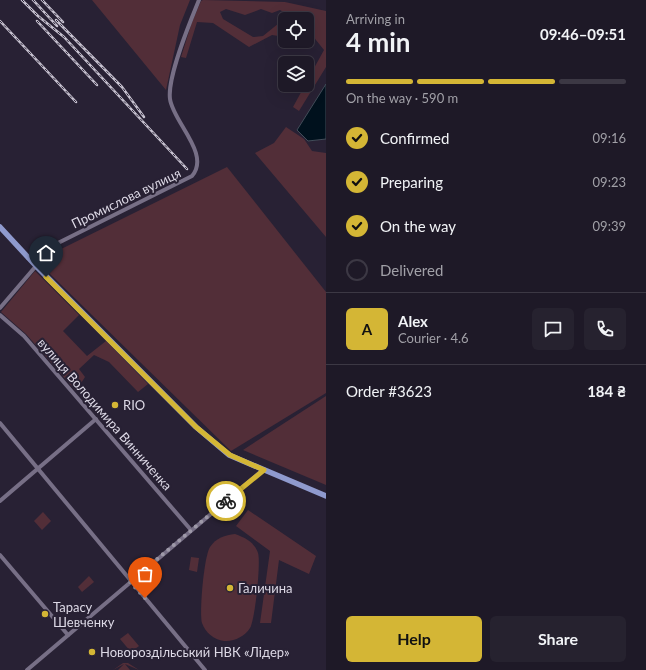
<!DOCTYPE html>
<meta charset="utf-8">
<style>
body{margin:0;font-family:Lato,sans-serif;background:#26222f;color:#f1f3f6;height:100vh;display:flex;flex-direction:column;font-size:15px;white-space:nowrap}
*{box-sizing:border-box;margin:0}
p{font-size:13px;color:#a1a0a7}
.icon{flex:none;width:22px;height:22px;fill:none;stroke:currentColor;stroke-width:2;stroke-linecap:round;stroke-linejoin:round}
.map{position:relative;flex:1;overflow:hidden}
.drawer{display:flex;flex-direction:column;background:#1e1927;width:320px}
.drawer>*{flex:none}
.tools{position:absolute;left:278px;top:12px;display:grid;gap:8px}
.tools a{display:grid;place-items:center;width:36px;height:36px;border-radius:6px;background:#1e1927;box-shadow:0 4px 16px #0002,0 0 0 1px #3c3844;font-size:20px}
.pin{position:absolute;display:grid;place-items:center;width:34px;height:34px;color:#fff;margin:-41px -17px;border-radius:50% 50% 50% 0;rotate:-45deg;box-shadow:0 0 4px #0007}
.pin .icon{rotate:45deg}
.courier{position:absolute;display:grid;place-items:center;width:40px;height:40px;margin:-20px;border:3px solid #d4b635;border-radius:50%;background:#fff;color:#222;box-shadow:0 1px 5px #0007}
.summary em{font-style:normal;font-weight:700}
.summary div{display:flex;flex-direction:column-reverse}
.summary{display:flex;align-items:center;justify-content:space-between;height:68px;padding:0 20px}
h1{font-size:26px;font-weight:700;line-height:30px}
.bar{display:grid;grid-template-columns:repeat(4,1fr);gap:6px 4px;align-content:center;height:48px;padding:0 20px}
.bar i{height:5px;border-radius:3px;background:#3c3844}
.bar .current{background:#d4b635}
.bar p{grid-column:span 4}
.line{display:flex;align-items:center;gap:10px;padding:0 20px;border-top:1px solid #3c3844}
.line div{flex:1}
.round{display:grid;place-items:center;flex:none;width:42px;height:42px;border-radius:6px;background:#26222f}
ol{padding:0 20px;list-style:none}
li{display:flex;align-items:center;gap:12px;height:44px}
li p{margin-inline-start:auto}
li .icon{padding:4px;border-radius:50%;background:#d4b635;color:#111;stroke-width:4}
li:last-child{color:#a1a0a7}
li i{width:22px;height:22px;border:2px solid #3c3844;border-radius:50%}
.cta{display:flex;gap:8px;margin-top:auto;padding:8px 20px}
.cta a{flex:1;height:46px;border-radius:6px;background:#d4b635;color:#111;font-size:16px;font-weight:700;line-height:46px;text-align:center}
.cta a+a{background:#26222f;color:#f1f3f6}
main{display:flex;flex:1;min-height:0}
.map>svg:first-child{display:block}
.green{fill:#522e38;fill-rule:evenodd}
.water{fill:#00111d;stroke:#424d59}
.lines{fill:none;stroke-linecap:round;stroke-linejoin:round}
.minor{stroke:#776f86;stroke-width:4}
.major{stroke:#8f9ace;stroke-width:5.5}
.rail-casing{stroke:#c8c3d1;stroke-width:2.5}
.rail{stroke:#282134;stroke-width:1;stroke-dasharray:3;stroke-linecap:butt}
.done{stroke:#9e99a8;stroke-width:4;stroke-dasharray:0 7.2}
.route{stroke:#d4b635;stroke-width:5}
.poi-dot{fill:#d4b635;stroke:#282134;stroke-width:1.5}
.labels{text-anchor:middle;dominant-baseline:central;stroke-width:4;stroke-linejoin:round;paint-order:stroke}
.street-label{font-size:13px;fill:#ddd9e6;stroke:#282134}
.poi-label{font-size:13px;fill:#ddd9e6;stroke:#282134;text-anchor:start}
</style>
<main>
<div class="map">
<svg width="326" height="670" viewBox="0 0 326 670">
<rect width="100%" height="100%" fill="#282134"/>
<g class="green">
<polygon points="92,0 190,0 180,25 166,90"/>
<path d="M203,0L285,2L326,11V67L299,111L293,107L305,85H307V81L324,50L312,35L307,36V19H285V37L272,35L249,47L213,23L197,22L186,58L181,57L192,22L201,1ZM226,9L245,15L261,9L272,13L280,10L289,15L263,36L253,37L223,19L220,12Z"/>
<polygon points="286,127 304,139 312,151 326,153 326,237 255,153 274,143"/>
<polygon points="227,167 326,292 326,393 231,451 48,272 45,257"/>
<polygon points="35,271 79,315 63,331 87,356 106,341 148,384 138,392 109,362 94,355 79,369 85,377 76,391 26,334 1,312"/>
<polygon points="326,396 326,485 243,450"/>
<polygon points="248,510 316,556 309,574 279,560 271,623 260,623 270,551 236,526"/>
<polygon points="43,512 51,521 42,530 34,521"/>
<path d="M235,534C246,538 254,542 258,553C261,562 255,620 250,628C245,636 234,642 224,641C214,640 205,632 202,623C199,613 204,556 210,547C216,538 225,535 235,534Z"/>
<polygon points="191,557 199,558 197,572 189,570"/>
<polygon points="89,576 94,582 82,592 78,587"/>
<polygon points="128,633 139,646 131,652 120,639"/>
<polygon points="123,663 128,663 139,670 125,664 130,670 118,670 124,664 113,670"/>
</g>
<polygon class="water" points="326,84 326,139 308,141 297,130"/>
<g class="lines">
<g class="minor">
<path d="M28,258L192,176C211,154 173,122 170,99C167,77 190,22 199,0"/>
<polyline points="0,308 36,266"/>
<polyline points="0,315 24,336 191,530"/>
<polyline points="0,423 205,670"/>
<polyline points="0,501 96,419"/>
<polyline points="0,555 68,635"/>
<polyline points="27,670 264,469"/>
</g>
<polyline class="major" points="0,227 36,266 196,427 229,455 326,496"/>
<defs>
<g id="rail">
<polyline points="22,0 38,16 64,37 187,169"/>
<polyline points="33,0 57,26"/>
<polyline points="42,0 63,22"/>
<polyline points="56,20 122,87 144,117"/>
<polyline points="0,21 76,102"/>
<polyline points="37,21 97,85"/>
</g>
</defs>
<use href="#rail" class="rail-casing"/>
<use href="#rail" class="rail"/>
</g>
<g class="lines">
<polyline class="done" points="145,598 130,582 226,501"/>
<polyline class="route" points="46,277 196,427 230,455 264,470 226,501"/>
</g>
<g class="poi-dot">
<circle cx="115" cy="405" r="4"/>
<circle cx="230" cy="588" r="4"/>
<circle cx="45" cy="614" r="4"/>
<circle cx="92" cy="652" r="4"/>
</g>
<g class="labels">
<g class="street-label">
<text transform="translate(126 198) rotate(-26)">Промислова вулиця</text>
<text transform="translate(105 414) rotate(49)">вулиця Володимира Винниченка</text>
</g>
<g class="poi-label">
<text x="123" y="405">RIO</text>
<text x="238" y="588">Галичина</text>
<text x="53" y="607">Тарасу<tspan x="53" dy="15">Шевченку</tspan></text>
<text x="100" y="652">Новороздільський НВК «Лідер»</text>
</g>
</g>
</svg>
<div class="tools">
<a><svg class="icon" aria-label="locate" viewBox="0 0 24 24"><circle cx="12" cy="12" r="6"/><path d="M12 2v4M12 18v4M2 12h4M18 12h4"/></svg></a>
<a><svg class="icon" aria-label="layers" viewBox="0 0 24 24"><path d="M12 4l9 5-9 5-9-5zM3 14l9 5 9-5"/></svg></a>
</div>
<div class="pin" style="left:145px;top:598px;background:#ea580c"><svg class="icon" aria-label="bag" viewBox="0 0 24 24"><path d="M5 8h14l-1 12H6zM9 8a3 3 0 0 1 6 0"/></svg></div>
<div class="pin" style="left:46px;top:277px;background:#1f2937"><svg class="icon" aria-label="home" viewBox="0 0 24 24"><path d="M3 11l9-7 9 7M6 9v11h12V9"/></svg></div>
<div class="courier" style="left:226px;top:501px"><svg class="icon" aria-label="bike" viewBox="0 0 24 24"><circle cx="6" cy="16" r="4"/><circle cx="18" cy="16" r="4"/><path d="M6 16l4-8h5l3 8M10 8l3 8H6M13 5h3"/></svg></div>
</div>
<section class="drawer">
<div class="summary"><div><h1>4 min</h1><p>Arriving in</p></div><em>09:46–09:51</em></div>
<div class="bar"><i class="current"></i><i class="current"></i><i class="current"></i><i></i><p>On the way · 590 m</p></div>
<ol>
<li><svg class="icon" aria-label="check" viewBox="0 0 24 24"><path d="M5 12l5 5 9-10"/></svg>Confirmed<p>09:16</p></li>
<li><svg class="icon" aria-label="check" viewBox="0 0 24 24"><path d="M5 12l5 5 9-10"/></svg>Preparing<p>09:23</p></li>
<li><svg class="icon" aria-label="check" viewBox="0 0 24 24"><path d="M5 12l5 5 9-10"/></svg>On the way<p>09:39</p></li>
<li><i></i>Delivered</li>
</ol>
<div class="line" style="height:72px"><b class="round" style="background:#d4b635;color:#111">A</b><div><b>Alex</b><p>Courier · 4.6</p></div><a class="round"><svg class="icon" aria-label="chat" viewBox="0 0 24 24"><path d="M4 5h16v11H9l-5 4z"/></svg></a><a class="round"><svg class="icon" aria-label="phone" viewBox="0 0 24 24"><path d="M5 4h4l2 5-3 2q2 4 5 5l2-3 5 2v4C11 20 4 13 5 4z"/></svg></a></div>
<div class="line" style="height:52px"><div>Order #3623</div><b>184 ₴</b></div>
<div class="cta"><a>Help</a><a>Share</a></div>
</section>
</main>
